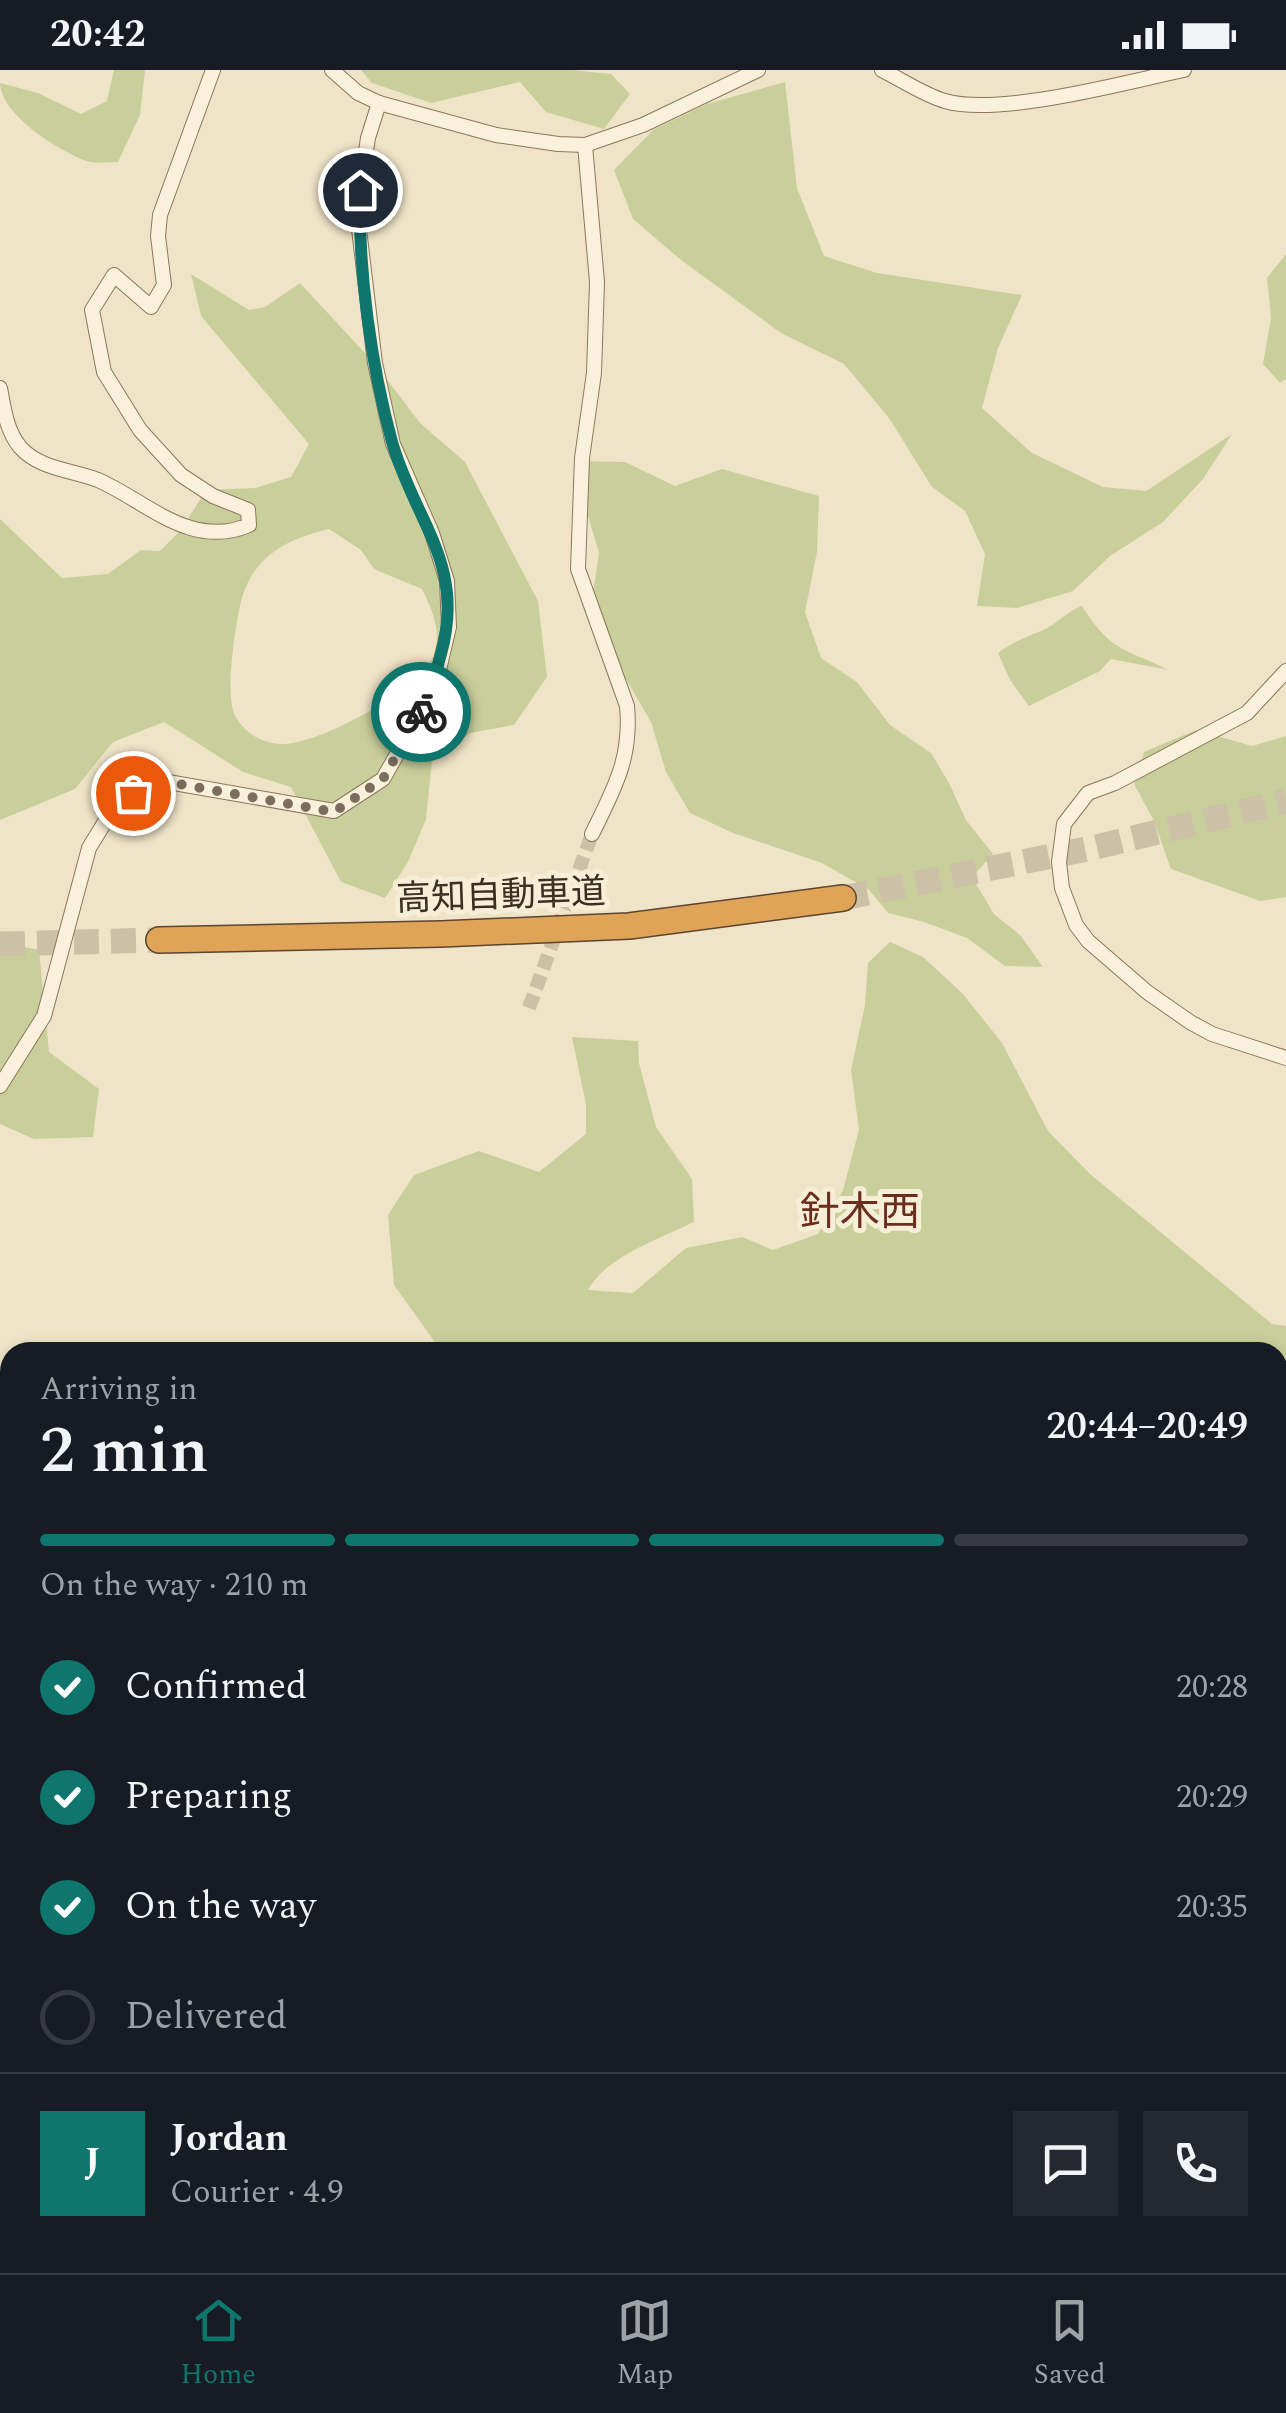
<!DOCTYPE html>
<meta charset="utf-8">
<style>
body{margin:0;font-family:Spectral,"Noto Sans JP",serif;background:#242831;color:#f1f3f6;height:100vh;display:flex;flex-direction:column;font-size:38px;white-space:nowrap}
*{box-sizing:border-box;margin:0}
p{font-size:32px;color:#9ea1a6}
.icon{flex:none;width:55px;height:55px;fill:none;stroke:currentColor;stroke-width:2;stroke-linecap:round;stroke-linejoin:round}
.map{position:relative;flex:1;overflow:hidden}
.drawer{position:absolute;left:0px;top:1272px;width:1288px;height:932px;display:flex;flex-direction:column;background:#171b24;border-radius:30px 30px 0 0;box-shadow:0 5px 15px #0003}
.drawer>*{flex:none}
.pin{position:absolute;display:grid;place-items:center;width:85px;height:85px;color:#fff;margin:-42px;border:5px solid #fff;border-radius:50%;box-shadow:0 2px 10px #0007}
.courier{position:absolute;display:grid;place-items:center;width:100px;height:100px;margin:-50px;border:8px solid #0f766e;border-radius:50%;background:#fff;color:#222;box-shadow:0 2px 12px #0007}
.summary em{font-style:normal;font-weight:600}
.summary div{display:flex;flex-direction:column-reverse}
.summary{display:flex;align-items:center;justify-content:space-between;height:170px;padding:0 40px}
h1{font-size:65px;font-weight:600;line-height:75px}
.bar{display:grid;grid-template-columns:repeat(4,1fr);gap:15px 10px;align-content:center;height:120px;padding:0 40px}
.bar i{height:12px;border-radius:8px;background:#363941}
.bar .on{background:#0f766e}
.bar p{grid-column:span 4}
.line{display:flex;align-items:center;gap:25px;padding:0 40px;border-top:2px solid #363941}
.line div{flex:1}
.round{display:grid;place-items:center;flex:none;width:105px;height:105px;border-radius:0px;background:#242831}
ol{padding:0 40px;list-style:none}
li{display:flex;align-items:center;gap:30px;height:110px}
li p{margin-inline-start:auto}
li .icon{padding:10px;border-radius:50%;background:#0f766e;color:#fff;stroke-width:4}
li:last-child{color:#9ea1a6}
li i{width:55px;height:55px;border:5px solid #363941;border-radius:50%}
.status{display:flex;justify-content:space-between;align-items:center;height:70px;padding:0 50px;background:#171b24;direction:ltr}
.status svg{height:28px;fill:currentColor}
.dock{display:flex;justify-content:space-around;align-items:center;height:140px;border-top:2px solid #363941;background:#171b24;font-size:28px;color:#9ea1a6}
.dock a{display:grid;justify-items:center;gap:5px}
.dock .on{color:#0f766e}
.map>svg:first-child{display:block}
.green{fill:#c9cf9b;fill-rule:evenodd}
.lines{fill:none;stroke-linecap:round;stroke-linejoin:round}
.minor-tunnel{stroke:#ccc0a6;stroke-width:14;stroke-dasharray:14 7;stroke-linecap:butt}
.motorway-tunnel{stroke:#ccc0a6;stroke-width:25;stroke-dasharray:25 12;stroke-linecap:butt}
.minor-casing{stroke:#8d765c;stroke-width:16}
.motorway-casing{stroke:#5b4430;stroke-width:28}
.minor{stroke:#faf1dc;stroke-width:14}
.motorway{stroke:#e0a458;stroke-width:25}
.done{stroke:#7c6e5b;stroke-width:10;stroke-dasharray:0 18}
.route{stroke:#0f766e;stroke-width:12}
.labels{text-anchor:middle;dominant-baseline:central;stroke-width:10;stroke-linejoin:round;paint-order:stroke}
.street-label{font-size:35px;fill:#3d2e20;stroke:#f7eed8}
.quarter-label{font-size:40px;fill:#6b2e1e;stroke:#f7eed8}
</style>
<div class="status"><b>20:42</b><svg viewBox="0 0 49 12"><path d="M0 12V9h3v3zM5 12V6h3v6zM10 12V3h3v9zM15 12V0h3v12zM26 1h20v11H26zM47 4h2v5h-2z"/></svg></div>
<div class="map">
<svg width="1286" height="2203" viewBox="0 0 1286 2203">
<rect width="100%" height="100%" fill="#f0e4c8"/>
<g class="green">
<path d="M114,0H145L140,45L118,92C108,92 95,94 86,91C58,80 1,45 0,13L38,23L81,44L107,31Z"/>
<polygon points="361,0 572,0 611,4 630,24 604,59 546,42 520,12 431,33 372,13"/>
<polygon points="785,12 797,118 824,186 877,203 1022,225 998,278 982,338 1032,383 1103,417 1146,421 1232,364 1203,409 1163,452 1110,486 1073,521 1017,538 977,536 985,484 965,441 932,417 889,348 844,294 781,263 681,190 633,149 614,100 653,60 707,34"/>
<polygon points="1286,184 1286,309 1280,313 1263,294 1271,248 1267,208"/>
<path d="M191,204L249,240L265,237L300,213L376,295L420,353L465,392L538,531L547,607L514,655L470,663L432,691L426,749L408,792L385,828L341,812L291,717L243,702L164,652L113,672L75,719L0,750V449L62,508L108,504L141,480L160,481L181,460L206,420L255,418L291,407L309,374L201,246ZM329,459L361,480L374,499L422,519C433,542 444,565 431,591C414,623 314,677 279,674C260,672 245,663 236,647C224,628 235,563 239,541C248,490 282,470 329,459Z"/>
<polygon points="582,391 625,392 675,416 722,399 819,426 817,482 805,542 821,588 857,612 890,655 931,683 949,713 966,750 993,784 972,807 994,844 1021,866 1043,897 1005,896 967,868 924,852 888,843 869,820 822,793 733,763 690,743 666,702 651,652 613,587 592,529 599,483 586,439"/>
<path d="M1082,536C1111,582 1124,578 1169,600L1111,589L1100,601L1029,636L1010,610L998,583C1013,572 1024,568 1041,561C1056,555 1066,542 1082,536Z"/>
<polygon points="1196,660 1252,676 1286,666 1286,827 1260,831 1171,799 1154,751 1134,714 1144,682"/>
<polygon points="0,872 39,880 49,982 99,1019 93,1067 34,1069 0,1054"/>
<path d="M890,872L923,887L963,924L1002,973L1048,1061L1090,1104L1272,1254L1286,1256V1775L1278,1766V1282H442L394,1215L388,1145L414,1105L479,1081L539,1102L586,1064V1035L572,967L638,971L639,993L656,1057L692,1109L694,1152C659,1169 607,1186 588,1220L633,1223L686,1178L742,1167L773,1180L818,1164L843,1120L859,1060L851,1000L865,935L868,893Z"/>
<polygon points="10,1741 10,2176 0,2178 0,1743"/>
<polygon points="1286,1917 1286,2203 1257,2203 1253,2195 1278,2195 1278,1926"/>
<polygon points="42,2195 1116,2195 1119,2203 40,2203"/>
</g>
<g class="lines">
<polyline class="minor-tunnel" points="529,938 592,764"/>
<g class="motorway-tunnel">
<polyline points="843,828 1092,778 1286,731"/>
<polyline points="0,874 159,870"/>
</g>
<defs>
<g id="minor">
<polyline points="332,0 358,23 379,33 496,65 558,74 585,75 643,55 758,0"/>
<path d="M882,0C902,10 924,25 945,31C999,47 1126,12 1184,0"/>
<path d="M585,75L597,212L594,303L582,388L578,499L627,636C632,688 614,719 592,764"/>
<path d="M0,318C4,338 6,360 20,377C39,399 72,400 98,410C146,431 191,480 249,455L248,440L213,426L181,405L140,360L104,302L92,240L114,205L151,237L164,215L158,166L160,145L213,0"/>
<polyline points="1286,601 1247,643 1115,713 1088,723 1064,754 1059,792 1062,818 1076,855 1088,871 1147,922 1190,952 1212,964 1286,988"/>
<polyline points="0,1016 44,946 89,778 114,737 151,709 334,741 383,709 435,617 449,557 447,511 432,463 393,374 375,293 359,159 360,120 368,68 379,33"/>
<polyline points="0,2084 10,2084"/>
<polyline points="1278,2194 1283,2203"/>
<polyline points="328,2195 372,2195"/>
</g>
<polyline id="motorway" points="159,870 441,864 629,856 843,828"/>
</defs>
<use href="#minor" class="minor-casing"/>
<use href="#motorway" class="motorway-casing"/>
<use href="#minor" class="minor"/>
<use href="#motorway" class="motorway"/>
</g>
<g class="lines">
<polyline class="done" points="133,723 151,709 334,742 383,709 421,642"/>
<path class="route" d="M360,120C358,200 371,295 392,372C415,452 466,494 441,584C435,605 432,622 421,642"/>
</g>
<g class="labels">
<g class="street-label">
<text transform="translate(501 826) rotate(-2)">高知自動車道</text>
</g>
<g class="quarter-label">
<text x="860" y="1143">針木西</text>
</g>
</g>
</svg>
<div class="pin" style="left:133px;top:723px;background:#ea580c"><svg class="icon" aria-label="bag" viewBox="0 0 24 24"><path d="M5 8h14l-1 12H6zM9 8a3 3 0 0 1 6 0"/></svg></div>
<div class="pin" style="left:360px;top:120px;background:#1f2937"><svg class="icon" aria-label="home" viewBox="0 0 24 24"><path d="M3 11l9-7 9 7M6 9v11h12V9"/></svg></div>
<div class="courier" style="left:421px;top:642px"><svg class="icon" aria-label="bike" viewBox="0 0 24 24"><circle cx="6" cy="16" r="4"/><circle cx="18" cy="16" r="4"/><path d="M6 16l4-8h5l3 8M10 8l3 8H6M13 5h3"/></svg></div>
<section class="drawer">
<div class="summary"><div><h1>2 min</h1><p>Arriving in</p></div><em>20:44–20:49</em></div>
<div class="bar"><i class="on"></i><i class="on"></i><i class="on"></i><i></i><p>On the way · 210 m</p></div>
<ol>
<li><svg class="icon" aria-label="check" viewBox="0 0 24 24"><path d="M5 12l5 5 9-10"/></svg>Confirmed<p>20:28</p></li>
<li><svg class="icon" aria-label="check" viewBox="0 0 24 24"><path d="M5 12l5 5 9-10"/></svg>Preparing<p>20:29</p></li>
<li><svg class="icon" aria-label="check" viewBox="0 0 24 24"><path d="M5 12l5 5 9-10"/></svg>On the way<p>20:35</p></li>
<li><i></i>Delivered</li>
</ol>
<div class="line" style="height:180px"><b class="round" style="background:#0f766e;color:#fff">J</b><div><b>Jordan</b><p>Courier · 4.9</p></div><a class="round"><svg class="icon" aria-label="chat" viewBox="0 0 24 24"><path d="M4 5h16v11H9l-5 4z"/></svg></a><a class="round"><svg class="icon" aria-label="phone" viewBox="0 0 24 24"><path d="M5 4h4l2 5-3 2q2 4 5 5l2-3 5 2v4C11 20 4 13 5 4z"/></svg></a></div>
</section>
</div>
<nav class="dock">
<a class="on"><svg class="icon" aria-label="home" viewBox="0 0 24 24"><path d="M3 11l9-7 9 7M6 9v11h12V9"/></svg>Home</a>
<a><svg class="icon" aria-label="map" viewBox="0 0 24 24"><path d="M3 6l6-2 6 2 6-2v14l-6 2-6-2-6 2zM9 4v14M15 6v14"/></svg>Map</a>
<a><svg class="icon" aria-label="saved" viewBox="0 0 24 24"><path d="M7 4h10v16l-5-4-5 4z"/></svg>Saved</a>
</nav>
